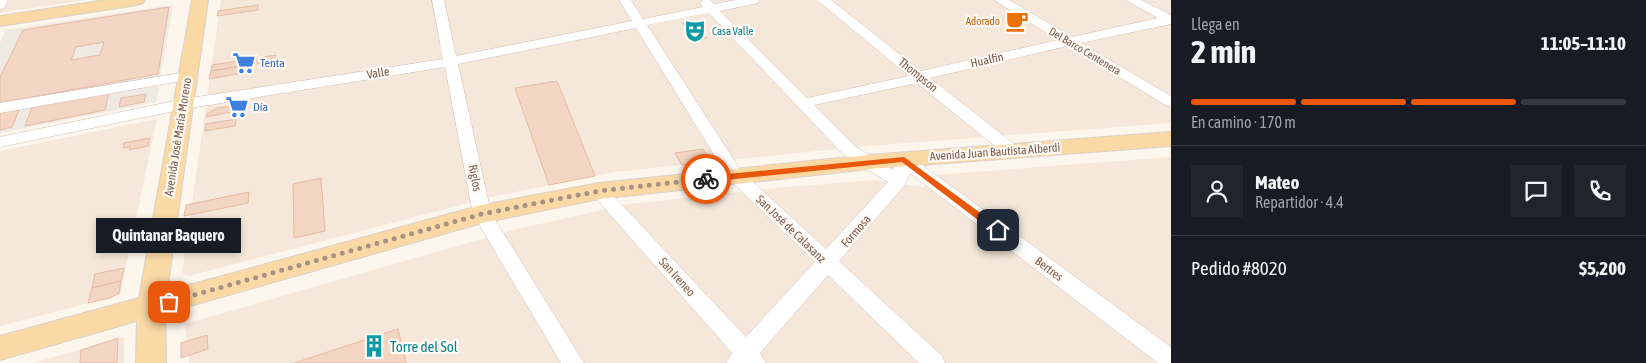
<!DOCTYPE html>
<html lang="es">
<meta charset="utf-8">
<style>
body{margin:0;font-family:"Asap Condensed",sans-serif;background:#20242c;color:#f1f3f6;height:100vh;display:flex;flex-direction:column;font-size:19px;white-space:nowrap}
*{box-sizing:border-box;margin:0}
p{font-size:16px;color:#9ea1a6}
.icon{flex:none;width:28px;height:28px;fill:none;stroke:currentColor;stroke-width:2;stroke-linecap:round;stroke-linejoin:round}
.map{position:relative;flex:1;overflow:hidden}
.details{display:flex;flex-direction:column;background:#171b24;width:475px}
.details>*{flex:none}
.pin{position:absolute;display:grid;place-items:center;width:42px;height:42px;color:#fff;margin:-21px;border-radius:10px;box-shadow:0 2px 8px #0006}
.courier{position:absolute;display:grid;place-items:center;width:50px;height:50px;margin:-25px;border:4px solid #ea580c;border-radius:50%;background:#fff;color:#222;box-shadow:0 1px 6px #0007}
.bubble{position:absolute;height:35px;border-radius:0px;background:#171b24;box-shadow:0 2px 8px #0003;font-size:16px;font-weight:700;line-height:35px;text-align:center}
.headline em{font-style:normal;font-weight:700}
.headline div{display:flex;flex-direction:column-reverse}
.headline{display:flex;align-items:center;justify-content:space-between;height:85px;padding:0 20px}
h1{font-size:32px;font-weight:700;line-height:38px}
.bar{display:grid;grid-template-columns:repeat(4,1fr);gap:8px 5px;align-content:center;height:60px;padding:0 20px}
.bar i{height:6px;border-radius:4px;background:#363941}
.bar .current{background:#ea580c}
.bar p{grid-column:span 4}
.line{display:flex;align-items:center;gap:12px;padding:0 20px;border-top:1px solid #363941}
.line div{flex:1}
.round{display:grid;place-items:center;flex:none;width:52px;height:52px;border-radius:0px;background:#20242c}
main{display:flex;flex:1;min-height:0}
.map>svg:first-child{display:block}
.residential{fill:#f5e8da}
.industrial{fill:#efe9e4}
.building{fill:#f3d5c3;stroke:#e6bba3;fill-rule:evenodd}
.lines{fill:none;stroke-linecap:round;stroke-linejoin:round}
.minor-casing{stroke:#d1beb0;stroke-width:1}
.major-casing{stroke:#dad1cd;stroke-width:2}
.minor{fill:#fff;fill-rule:evenodd}
.major{fill:#fbd9a5;fill-rule:evenodd}
.route{fill:#ea580c}
.done{stroke:#a89285;stroke-width:5;stroke-dasharray:0 9}
.labels{text-anchor:middle;dominant-baseline:central;stroke-width:4.5;stroke-linejoin:round;paint-order:stroke}
.far-food-label{font-size:11px;fill:#c56008;stroke:#fffaf3;text-anchor:end}
.far-culture-label{font-size:11px;fill:#0d838f;stroke:#fffaf3;text-anchor:start}
.far-street-label{font-size:11px;fill:#7a5c4d;stroke:#fffaf3}
.street-label{font-size:12px;fill:#7a5c4d;stroke:#fffaf3}
.shop-label{font-size:12px;fill:#366cbe;stroke:#fffaf3;text-anchor:start}
.near-culture-label{font-size:15px;fill:#0d838f;stroke:#fffaf3;text-anchor:start}
</style>
<main>
<div class="map">
<svg width="1171" height="363" viewBox="0 0 1171 363">
<rect width="100%" height="100%" fill="#fdf6ec"/>
<g class="residential">
<polygon points="0,0 87,0 0,13"/>
<polygon points="221,0 1171,0 1171,123 855,147 615,172 495,196 189,276 182,273"/>
<polygon points="157,119 120,295 0,326 0,151"/>
<polygon points="1171,157 1171,363 189,363 185,324 513,230 629,204 775,188 874,180 925,187 936,175"/>
<polygon points="124,337 124,363 33,363"/>
</g>
<polygon class="industrial" points="173,5 156,102 0,133 0,43 5,30"/>
<g class="building">
<polygon points="258,5 258,10 217,16 218,11"/>
<path d="M169,7L158,74L0,103V77L23,30ZM104,42L100,55L71,60L76,47Z"/>
<polygon points="691,21 707,38 698,40 682,23"/>
<polygon points="276,55 275,61 211,71 212,65"/>
<polygon points="248,65 248,72 209,79 211,71"/>
<polygon points="557,81 595,176 549,185 515,88"/>
<polygon points="109,92 105,110 25,126 32,107"/>
<polygon points="146,94 144,102 119,107 121,98"/>
<polygon points="232,106 232,112 206,117 207,114 217,108"/>
<polygon points="20,108 12,127 0,130 0,112"/>
<polygon points="236,119 235,126 205,131 206,124"/>
<polygon points="150,138 148,146 129,150 130,147 123,148 124,143"/>
<polygon points="703,149 709,160 706,163 682,165 675,153"/>
<polygon points="321,178 325,231 294,238 293,184"/>
<polygon points="249,192 248,203 184,216 186,205"/>
<polygon points="124,268 121,281 92,288 95,274"/>
<polygon points="121,281 119,293 110,298 88,303 92,288"/>
<polygon points="398,329 406,363 294,363"/>
<polygon points="207,335 208,349 181,358 181,343"/>
<polygon points="118,338 117,363 80,363 81,350"/>
</g>
<g class="lines">
<defs>
<g id="minor">
<polygon points="0,0 8,0 4,8 0,9"/>
<path d="M432,0H444L456,56L632,21L619,0H631L643,19L703,7L700,3L703,0H710L714,4L736,0H760L758,3L720,11L807,98L909,76L817,0H831L921,71L1058,40L994,0H1009L1072,37L1158,18L1126,0H1141L1171,15V24L1081,43L1171,96V107L1166,105L1067,46L930,78L1018,147L1020,151L1018,155L1012,156L1006,155L917,83L814,105L856,147L893,170L898,156L904,154L910,156L1171,347V363H1158L910,173L905,185L839,261L942,356L945,363H919L828,275L760,353L766,363H726L732,353L593,195L590,191L593,187L599,185L605,187L746,337L815,262L729,179L636,28L458,64L491,213L584,363H561L473,214L445,67L184,109L0,147V137L184,99L443,59ZM709,13L844,155L888,182L826,249L741,171L647,25Z"/>
<polygon points="187,72 192,73 194,76 192,79 0,113 0,103"/>
</g>
<g id="major">
<polygon points="106,0 145,0 143,3 137,5 0,26 0,16"/>
<polygon points="192,0 208,0 167,291 482,205 599,183 869,155 1171,132 1171,146 869,169 599,199 482,223 165,313 166,363 136,363 137,321 0,360 0,336 139,298"/>
</g>
</defs>
<use href="#minor" class="minor-casing"/>
<use href="#major" class="major-casing"/>
<use href="#minor" class="minor"/>
<use href="#major" class="major"/>
</g>
<polygon class="route" points="904,157 1001,228 1001,233 995,233 902,162 706,182 702,179 706,176"/>
<g class="lines">
<polyline class="done" points="169,302 482,214 599,191 706,179"/>
</g>
<defs>
<symbol id="cafe-bare" viewBox="-9 -9 18 18"><path d="M-5.5-4.5H6V0H3Q3 3.5 0 3.5H-2.5Q-5.5 3.5-5.5 0ZM3-3.2v2h1.7v-2ZM-6 4.5H4V6H-6Z" fill="#e8710a" stroke="#fffaf3" stroke-width="2.5" paint-order="stroke"/></symbol>
<symbol id="theatre-bare" viewBox="-9 -9 18 18"><path d="M-5-5.5Q0-4 5-5.5V0Q5 5 0 6Q-5 5-5 0ZM-3.3-2.5H-1v1.5H-3.3ZM1-2.5H3.3v1.5H1ZM-2.8 1Q0 5.5 2.8 1Z" fill="#0f9aa8" stroke="#fffaf3" stroke-width="2.5" paint-order="stroke"/></symbol>
<symbol id="supermarket-bare" viewBox="-9 -9 18 18"><path d="M-6-5.5h2.5l.6 2H6L4.5 2H-2.5L-4.4-4H-6ZM-1.5 3.2a1.3 1.3 0 1 0 .1 0ZM3 3.2a1.3 1.3 0 1 0 .1 0Z" fill="#3f7fe0" stroke="#fffaf3" stroke-width="2.5" paint-order="stroke"/></symbol>
<symbol id="building-bare" viewBox="-9 -9 18 18"><path d="M-4-6H4V6H1V3H-1V6H-4ZM-2.5-4.3h1.7v1.8h-1.7ZM.8-4.3h1.7v1.8H.8ZM-2.5-1h1.7V.8h-1.7ZM.8-1h1.7V.8H.8Z" fill="#0f9aa8" stroke="#fffaf3" stroke-width="2.5" paint-order="stroke"/></symbol>
</defs>
<g fill-rule="evenodd">
<use href="#cafe-bare" x="1001" y="5" width="32" height="32"/>
<use href="#theatre-bare" x="679" y="15" width="32" height="32"/>
<use href="#supermarket-bare" x="228" y="47" width="32" height="32"/>
<use href="#supermarket-bare" x="221" y="91" width="32" height="32"/>
<use href="#building-bare" x="358" y="330" width="32" height="32"/>
</g>
<g class="labels">
<g class="far-food-label">
<text x="1000" y="21">Adorado</text>
</g>
<g class="far-culture-label">
<text x="712" y="31">Casa Valle</text>
</g>
<g class="far-street-label">
<text transform="translate(1085 51) rotate(31)">Del Barco Centenera</text>
</g>
<g class="street-label">
<text transform="translate(987 60) rotate(-12)">Hualfin</text>
<text transform="translate(378 73) rotate(-9)">Valle</text>
<text transform="translate(918 75) rotate(39)">Thompson</text>
<text transform="translate(178 137) rotate(-81)">Avenida José María Moreno</text>
<text transform="translate(995 152) rotate(-4)">Avenida Juan Bautista Alberdi</text>
<text transform="translate(475 178) rotate(79)">Riglos</text>
<text transform="translate(791 229) rotate(44)">San José de Calasanz</text>
<text transform="translate(856 231) rotate(-49)">Formosa</text>
<text transform="translate(1049 269) rotate(37)">Bertres</text>
<text transform="translate(677 277) rotate(48)">San Ireneo</text>
</g>
<g class="shop-label">
<text x="260" y="63">Tenta</text>
<text x="253" y="107">Día</text>
</g>
<g class="near-culture-label">
<text x="390" y="346">Torre del Sol</text>
</g>
</g>
</svg>
<div class="pin" style="left:169px;top:302px;background:#ea580c"><svg class="icon" aria-label="bag" viewBox="0 0 24 24"><path d="M5 8h14l-1 12H6zM9 8a3 3 0 0 1 6 0"/></svg></div>
<div class="pin" style="left:998px;top:230px;background:#1f2937"><svg class="icon" aria-label="home" viewBox="0 0 24 24"><path d="M3 11l9-7 9 7M6 9v11h12V9"/></svg></div>
<div class="courier" style="left:706px;top:179px"><svg class="icon" aria-label="bike" viewBox="0 0 24 24"><circle cx="6" cy="16" r="4"/><circle cx="18" cy="16" r="4"/><path d="M6 16l4-8h5l3 8M10 8l3 8H6M13 5h3"/></svg></div>
<div class="bubble" style="left:96px;top:218px;width:145px">Quintanar Baquero</div>
</div>
<section class="details">
<div class="headline"><div><h1>2 min</h1><p>Llega en</p></div><em>11:05–11:10</em></div>
<div class="bar"><i class="current"></i><i class="current"></i><i class="current"></i><i></i><p>En camino · 170 m</p></div>
<div class="line" style="height:90px"><a class="round"><svg class="icon" aria-label="person" viewBox="0 0 24 24"><circle cx="12" cy="8" r="4"/><path d="M4 21q1-7 8-7t8 7"/></svg></a><div><b>Mateo</b><p>Repartidor · 4.4</p></div><a class="round"><svg class="icon" aria-label="chat" viewBox="0 0 24 24"><path d="M4 5h16v11H9l-5 4z"/></svg></a><a class="round"><svg class="icon" aria-label="phone" viewBox="0 0 24 24"><path d="M5 4h4l2 5-3 2q2 4 5 5l2-3 5 2v4C11 20 4 13 5 4z"/></svg></a></div>
<div class="line" style="height:65px"><div>Pedido #8020</div><b>$5,200</b></div>
</section>
</main>
